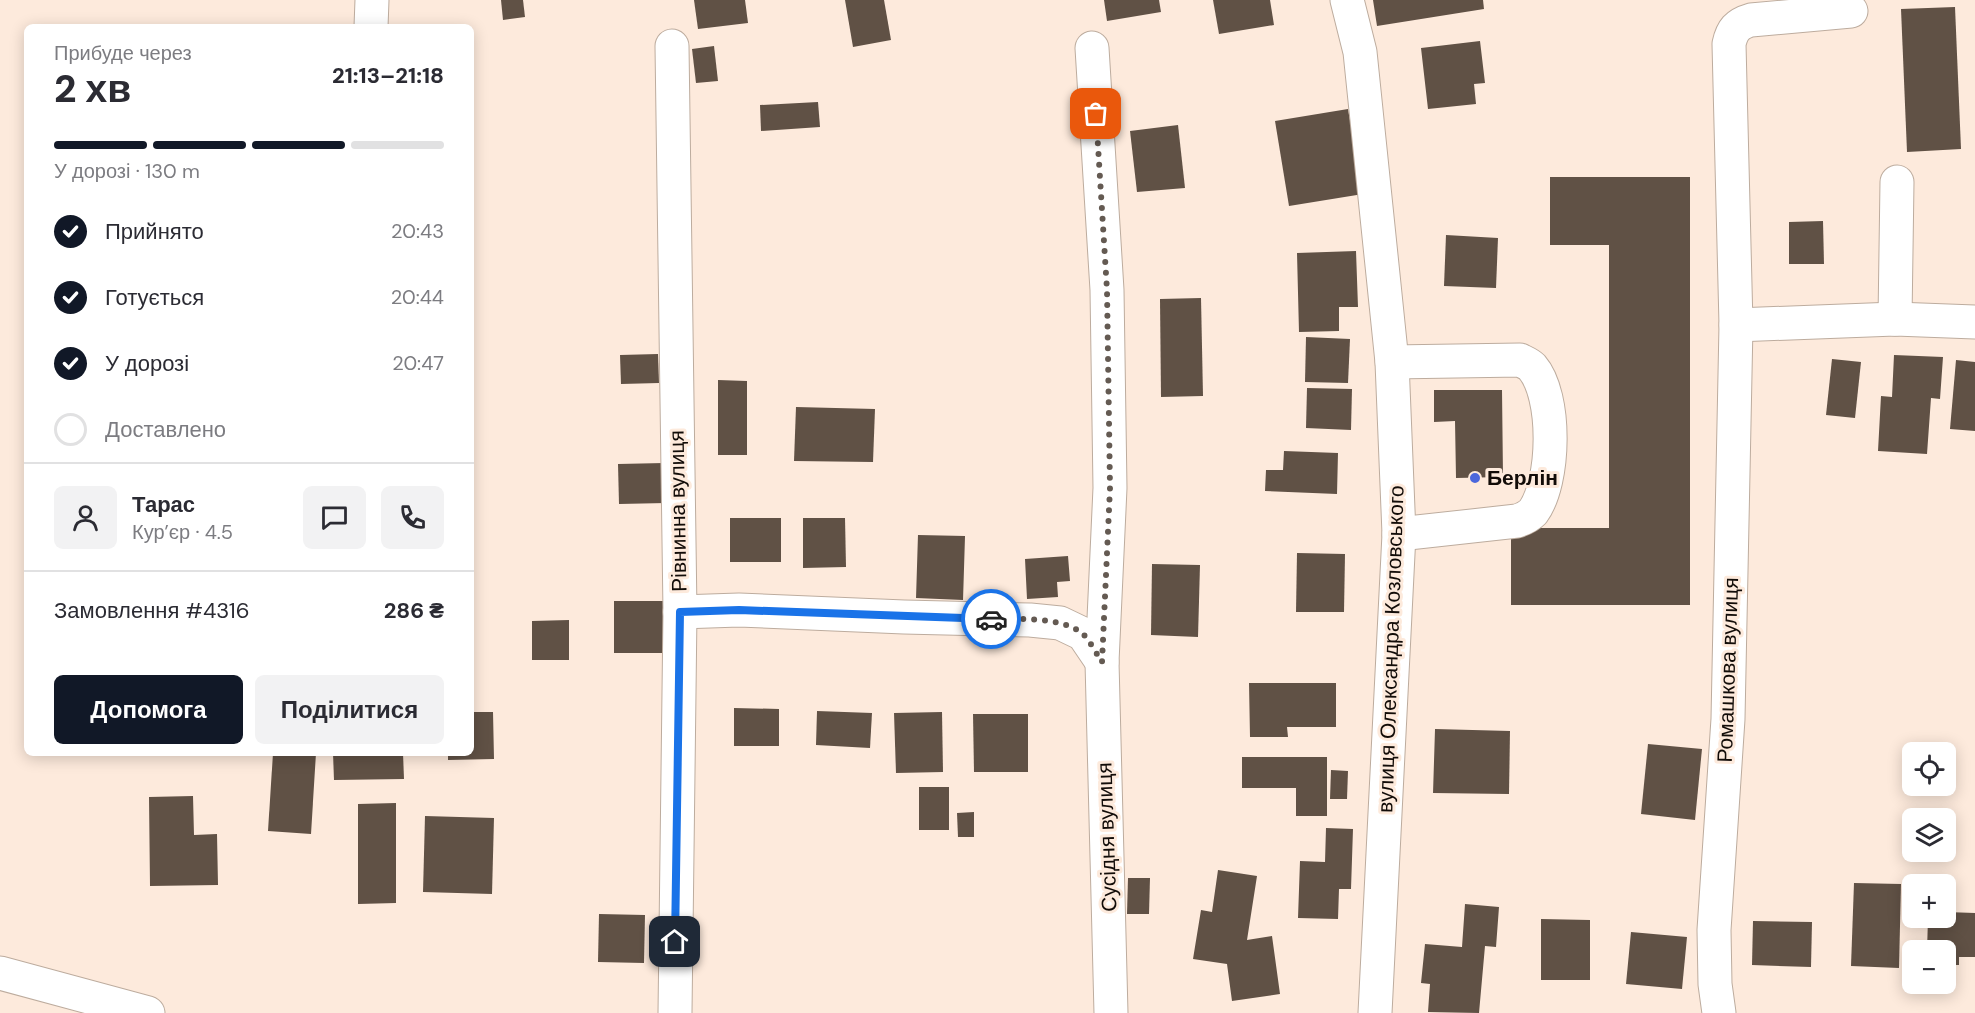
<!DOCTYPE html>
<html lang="uk">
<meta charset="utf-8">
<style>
body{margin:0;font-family:"DM Sans",sans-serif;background:#f2f2f3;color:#2b2b33;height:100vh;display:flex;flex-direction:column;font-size:22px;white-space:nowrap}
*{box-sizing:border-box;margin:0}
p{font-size:20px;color:#7c7c81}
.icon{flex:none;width:33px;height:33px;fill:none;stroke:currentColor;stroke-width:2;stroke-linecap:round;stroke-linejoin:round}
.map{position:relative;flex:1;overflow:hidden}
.details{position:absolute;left:24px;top:24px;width:450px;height:732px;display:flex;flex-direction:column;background:#fff;border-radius:9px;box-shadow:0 3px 15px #0003}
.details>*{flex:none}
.buttons{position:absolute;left:1902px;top:742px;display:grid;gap:12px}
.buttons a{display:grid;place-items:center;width:54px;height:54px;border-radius:9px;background:#fff;box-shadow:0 3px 15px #0003;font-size:30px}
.pin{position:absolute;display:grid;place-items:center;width:51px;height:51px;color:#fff;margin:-26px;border-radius:12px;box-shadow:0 3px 9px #0006}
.courier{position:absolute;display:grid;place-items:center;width:60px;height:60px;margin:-30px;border:4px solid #1a73e8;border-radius:50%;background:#fff;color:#222;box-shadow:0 2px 8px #0007}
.overview em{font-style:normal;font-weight:800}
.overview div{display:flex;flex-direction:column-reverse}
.overview{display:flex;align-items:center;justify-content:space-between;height:102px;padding:0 30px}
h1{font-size:39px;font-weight:800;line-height:45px}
.bar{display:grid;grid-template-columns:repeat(4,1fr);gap:9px 6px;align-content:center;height:72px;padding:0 30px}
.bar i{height:8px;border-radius:4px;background:#e1e1e2}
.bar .active{background:#111827}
.bar p{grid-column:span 4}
.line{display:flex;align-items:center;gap:15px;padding:0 30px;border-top:2px solid #e1e1e2}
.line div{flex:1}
.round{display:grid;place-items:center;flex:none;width:63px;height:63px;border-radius:9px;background:#f2f2f3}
ol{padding:0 30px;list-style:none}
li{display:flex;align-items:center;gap:18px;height:66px}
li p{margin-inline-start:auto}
li .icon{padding:6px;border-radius:50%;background:#111827;color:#fff;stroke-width:4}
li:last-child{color:#7c7c81}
li i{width:33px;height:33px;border:3px solid #e1e1e2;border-radius:50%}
.button{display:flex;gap:12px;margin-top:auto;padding:12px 30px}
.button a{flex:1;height:69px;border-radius:9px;background:#111827;color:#fff;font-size:24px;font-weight:800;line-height:69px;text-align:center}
.button a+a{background:#f2f2f3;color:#2b2b33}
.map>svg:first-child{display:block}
.building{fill:#605145}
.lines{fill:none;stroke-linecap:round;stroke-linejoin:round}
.minor-casing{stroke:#bdac9e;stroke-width:35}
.minor{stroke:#fff;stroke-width:33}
.done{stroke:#645a52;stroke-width:6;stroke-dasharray:0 10.8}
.route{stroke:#1a73e8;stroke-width:8}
.poi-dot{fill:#4b67dc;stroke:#fdeadc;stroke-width:2}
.labels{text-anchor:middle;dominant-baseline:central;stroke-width:6;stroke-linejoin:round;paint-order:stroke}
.poi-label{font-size:21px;font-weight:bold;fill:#120c08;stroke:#fdeadc;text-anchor:start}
.street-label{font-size:21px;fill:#120c08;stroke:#fdeadc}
</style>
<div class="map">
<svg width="1975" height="1013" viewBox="0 0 1975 1013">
<rect width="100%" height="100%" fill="#fdeadc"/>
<g class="building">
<polygon points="501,0 523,0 525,17 503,20"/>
<polygon points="694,0 745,0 748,23 698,29"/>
<polygon points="845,0 884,0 891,40 853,47"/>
<polygon points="1104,0 1159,0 1161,12 1107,21"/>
<polygon points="1213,0 1270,0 1274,25 1219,34"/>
<polygon points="1373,0 1483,0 1484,9 1377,26"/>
<polygon points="1955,7 1961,149 1907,152 1901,9"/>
<polygon points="1480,41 1485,83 1474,84 1476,104 1428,109 1421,48"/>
<polygon points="714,46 718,81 696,83 692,49"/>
<polygon points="818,102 820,127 761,131 760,105"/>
<polygon points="1348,109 1363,194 1289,206 1275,121"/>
<polygon points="1178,125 1185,188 1137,192 1130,131"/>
<polygon points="1550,177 1690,177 1690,605 1511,605 1511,528 1609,528 1609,245 1550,245"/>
<polygon points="1823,221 1824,264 1789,264 1789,222"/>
<polygon points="1446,235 1498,238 1496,288 1444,286"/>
<polygon points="1356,251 1358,307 1339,307 1339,331 1299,332 1297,253"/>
<polygon points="1201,298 1203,396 1161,397 1160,299"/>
<polygon points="1306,337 1350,339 1348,383 1305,382"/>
<polygon points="658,354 659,383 621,384 620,355"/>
<polygon points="1894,355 1943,357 1940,399 1931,398 1927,454 1878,451 1881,396 1892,397"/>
<polygon points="1832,359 1861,362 1855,418 1826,415"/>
<polygon points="1956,360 1975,362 1975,431 1950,429"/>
<polygon points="718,380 747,381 747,455 718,455"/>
<polygon points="1307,388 1352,389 1351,430 1306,428"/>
<polygon points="1434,390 1502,390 1503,477 1456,478 1455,421 1434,422"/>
<polygon points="796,407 875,409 873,462 794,461"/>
<polygon points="1284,451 1338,453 1337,494 1265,491 1266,470 1283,470"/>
<polygon points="664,463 666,503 619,504 618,464"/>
<rect x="730" y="518" width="51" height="44"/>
<polygon points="803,518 845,518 846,567 803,568"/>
<polygon points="918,535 965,536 963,600 916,598"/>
<polygon points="1297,553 1345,554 1344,612 1296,612"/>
<polygon points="1068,556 1070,581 1057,582 1058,597 1027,599 1025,559"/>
<polygon points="1152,564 1200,565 1198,637 1151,635"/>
<rect x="614" y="601" width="50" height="52"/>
<polygon points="569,620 569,660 532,660 532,621"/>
<polygon points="1249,683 1336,683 1336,727 1287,727 1288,737 1250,737"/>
<polygon points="734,708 779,709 779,746 734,746"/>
<polygon points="817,711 872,713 870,748 816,745"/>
<polygon points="471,712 493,712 494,759 448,760 448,753 471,753"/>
<polygon points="942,712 943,772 896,773 894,713"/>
<polygon points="973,714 1028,714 1028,772 974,772"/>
<polygon points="1435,729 1510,731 1509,794 1433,793"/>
<polygon points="1648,744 1702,749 1695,820 1641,814"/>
<polygon points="273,753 316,753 311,834 268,831"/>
<polygon points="333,753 403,753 404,779 334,780"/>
<polygon points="1242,757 1327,757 1327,816 1296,816 1296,788 1242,788"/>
<polygon points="1331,770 1348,771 1347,799 1330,799"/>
<rect x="919" y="787" width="30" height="43"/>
<polygon points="193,796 194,835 217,834 218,885 150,886 149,797"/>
<polygon points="396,803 396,903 358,904 358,804"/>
<polygon points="974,812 974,837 958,837 957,813"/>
<polygon points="425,816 494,818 492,894 423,892"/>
<polygon points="1326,828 1353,829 1351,889 1339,889 1338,919 1298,918 1300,861 1325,862"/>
<polygon points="1218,870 1257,876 1247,940 1272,936 1280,994 1232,1001 1227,964 1193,959 1201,910 1212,912"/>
<polygon points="1128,878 1150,878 1149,914 1127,914"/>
<polygon points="1854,883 1901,884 1899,968 1851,966"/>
<polygon points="1465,904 1499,907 1496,947 1485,946 1479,1013 1428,1012 1430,984 1421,983 1425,944 1462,947"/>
<polygon points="1946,912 1975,913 1975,957 1959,957 1959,965 1946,965 1946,951 1927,951 1928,918 1946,918"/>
<polygon points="599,914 645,915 644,963 598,962"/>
<polygon points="1541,919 1590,920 1590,980 1541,980"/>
<polygon points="1753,921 1812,922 1811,967 1752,965"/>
<polygon points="1631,932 1687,937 1682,989 1626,984"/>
</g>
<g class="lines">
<defs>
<g id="minor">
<polyline points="1347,0 1360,52 1392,362 1399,534 1375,1013"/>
<polyline points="371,27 372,0"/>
<polyline points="672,46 680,612 675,1013"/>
<polyline points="1092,48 1107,290 1110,488 1102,662 1111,1013"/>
<polyline points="1895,319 1897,182"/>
<polyline points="1736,325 1895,319 1975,322"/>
<path d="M1392,362L1520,360C1524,362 1529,364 1532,367C1557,396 1555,482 1533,512C1529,516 1523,519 1517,521L1399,534"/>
<polyline points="680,612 739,610 904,617 1030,620 1060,623 1083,634 1102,662"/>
<polyline points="0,973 148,1013"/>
<path d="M1719,1013L1715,984L1714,930L1728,719L1736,325L1729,44C1732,30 1737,24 1751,20L1851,11"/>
</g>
</defs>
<use href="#minor" class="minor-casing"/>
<use href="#minor" class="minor"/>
</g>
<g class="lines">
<path class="done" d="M991,619C1017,619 1062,616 1083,634C1090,641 1096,653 1102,662L1110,488L1107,290L1096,114"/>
<polyline class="route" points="675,942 680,612 739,610 991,619"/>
</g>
<circle class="poi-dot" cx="1475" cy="478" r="6"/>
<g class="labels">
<g class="poi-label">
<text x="1487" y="478">Берлін</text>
</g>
<g class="street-label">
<text transform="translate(678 511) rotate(-91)">Рівнинна вулиця</text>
<text transform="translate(1391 649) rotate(-88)">вулиця Олександра Козловського</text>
<text transform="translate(1728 670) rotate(-88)">Ромашкова вулиця</text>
<text transform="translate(1107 837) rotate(-92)">Сусідня вулиця</text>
</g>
</g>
</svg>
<div class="buttons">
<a><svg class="icon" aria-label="locate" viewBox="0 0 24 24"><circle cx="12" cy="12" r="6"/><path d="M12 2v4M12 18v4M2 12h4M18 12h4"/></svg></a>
<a><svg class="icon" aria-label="layers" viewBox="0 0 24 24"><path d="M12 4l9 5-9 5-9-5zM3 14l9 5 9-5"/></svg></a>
<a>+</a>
<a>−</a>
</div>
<div class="pin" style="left:1096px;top:114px;background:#ea580c"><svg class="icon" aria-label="bag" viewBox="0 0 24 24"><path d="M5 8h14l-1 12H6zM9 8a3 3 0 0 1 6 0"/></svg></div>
<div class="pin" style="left:675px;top:942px;background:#1f2937"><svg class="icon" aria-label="home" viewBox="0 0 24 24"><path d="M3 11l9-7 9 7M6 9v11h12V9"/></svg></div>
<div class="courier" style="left:991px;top:619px"><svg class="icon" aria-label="car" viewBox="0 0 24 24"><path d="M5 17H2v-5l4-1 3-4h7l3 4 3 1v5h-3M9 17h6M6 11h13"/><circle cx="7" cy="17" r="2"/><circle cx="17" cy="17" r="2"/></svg></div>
<section class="details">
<div class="overview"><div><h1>2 хв</h1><p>Прибуде через</p></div><em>21:13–21:18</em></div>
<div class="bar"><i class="active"></i><i class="active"></i><i class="active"></i><i></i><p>У дорозі · 130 m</p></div>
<ol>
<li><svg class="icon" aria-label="check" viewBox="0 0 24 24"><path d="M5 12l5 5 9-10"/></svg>Прийнято<p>20:43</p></li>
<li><svg class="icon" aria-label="check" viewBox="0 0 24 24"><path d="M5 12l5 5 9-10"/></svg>Готується<p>20:44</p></li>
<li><svg class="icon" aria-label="check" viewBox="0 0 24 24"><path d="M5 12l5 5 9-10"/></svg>У дорозі<p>20:47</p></li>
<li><i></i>Доставлено</li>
</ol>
<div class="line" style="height:108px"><a class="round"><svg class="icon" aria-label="person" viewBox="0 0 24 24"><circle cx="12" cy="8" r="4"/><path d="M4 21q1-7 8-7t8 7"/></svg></a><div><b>Тарас</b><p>Кур’єр · 4.5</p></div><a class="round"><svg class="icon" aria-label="chat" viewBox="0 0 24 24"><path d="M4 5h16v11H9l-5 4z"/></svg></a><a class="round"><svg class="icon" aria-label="phone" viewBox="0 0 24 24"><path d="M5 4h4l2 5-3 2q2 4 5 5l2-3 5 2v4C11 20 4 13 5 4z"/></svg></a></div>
<div class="line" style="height:78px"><div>Замовлення #4316</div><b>286 ₴</b></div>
<div class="button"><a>Допомога</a><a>Поділитися</a></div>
</section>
</div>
